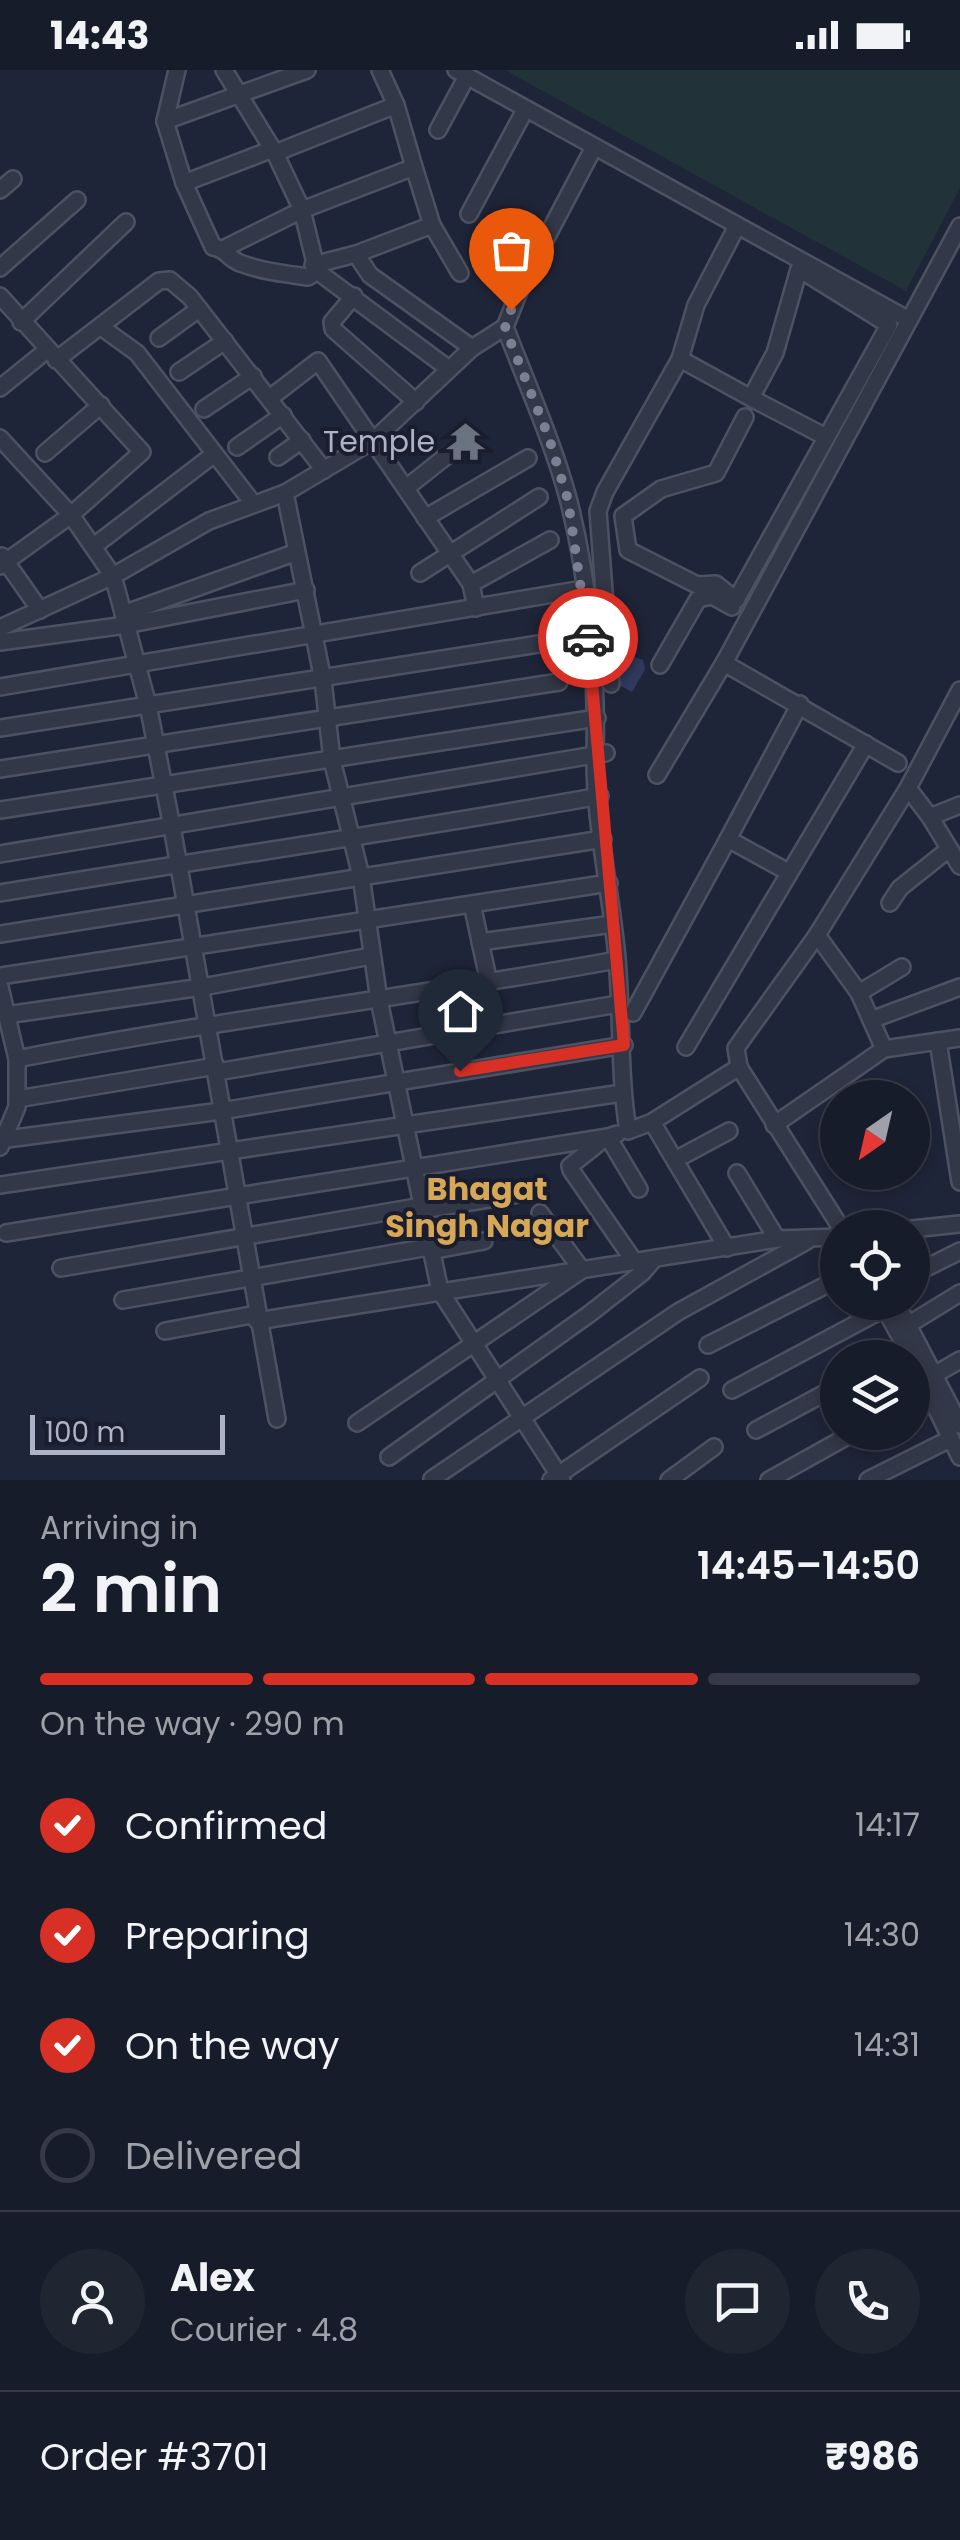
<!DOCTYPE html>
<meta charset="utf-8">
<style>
body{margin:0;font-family:Poppins,sans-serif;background:#202532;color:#f1f3f6;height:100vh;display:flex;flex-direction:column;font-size:38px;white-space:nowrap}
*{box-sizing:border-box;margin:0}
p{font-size:32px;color:#9ea1a8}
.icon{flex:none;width:55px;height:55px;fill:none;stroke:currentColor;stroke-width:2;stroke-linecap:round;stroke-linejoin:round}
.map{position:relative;height:1410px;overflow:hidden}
.panel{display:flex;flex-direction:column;background:#171c2a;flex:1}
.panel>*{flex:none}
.needle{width:65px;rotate:214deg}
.tools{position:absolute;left:820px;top:1010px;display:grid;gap:20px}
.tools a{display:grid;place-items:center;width:110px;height:110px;border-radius:50%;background:#171c2a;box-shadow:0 5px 15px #0003,0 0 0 2px #363a47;font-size:50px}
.scale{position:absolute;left:30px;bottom:25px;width:195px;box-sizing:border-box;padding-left:10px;border:5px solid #adb2c5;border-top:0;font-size:28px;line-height:35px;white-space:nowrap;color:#adb2c5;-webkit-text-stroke:8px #191d2d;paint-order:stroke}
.pin{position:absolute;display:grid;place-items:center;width:85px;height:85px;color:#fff;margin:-102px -42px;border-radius:50% 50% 50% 0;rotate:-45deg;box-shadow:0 0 10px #0007}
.pin .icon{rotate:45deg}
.courier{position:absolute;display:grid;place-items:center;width:100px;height:100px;margin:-50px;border:8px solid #d93025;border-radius:50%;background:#fff;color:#222;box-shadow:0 2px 12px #0007}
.summary em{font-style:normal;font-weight:600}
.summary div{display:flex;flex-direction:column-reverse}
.summary{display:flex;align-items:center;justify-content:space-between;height:170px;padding:0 40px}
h1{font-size:65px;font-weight:600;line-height:75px}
.bar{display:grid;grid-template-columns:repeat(4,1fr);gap:15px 10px;align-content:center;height:120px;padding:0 40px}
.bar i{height:12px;border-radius:8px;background:#363a47}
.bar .current{background:#d93025}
.bar p{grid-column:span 4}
.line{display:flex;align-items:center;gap:25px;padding:0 40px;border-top:2px solid #363a47}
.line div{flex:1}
.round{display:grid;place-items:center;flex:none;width:105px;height:105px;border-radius:52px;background:#202532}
ol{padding:0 40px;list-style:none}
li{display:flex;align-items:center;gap:30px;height:110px}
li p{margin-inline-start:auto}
li .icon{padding:10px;border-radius:50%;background:#d93025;color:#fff;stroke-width:4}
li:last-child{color:#9ea1a8}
li i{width:55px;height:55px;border:5px solid #363a47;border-radius:50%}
.status{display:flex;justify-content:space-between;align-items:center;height:70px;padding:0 50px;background:#171c2a;direction:ltr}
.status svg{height:28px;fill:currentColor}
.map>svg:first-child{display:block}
.green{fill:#213239}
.water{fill:#313a5e}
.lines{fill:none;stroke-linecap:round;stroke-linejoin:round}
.minor-casing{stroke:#4d5263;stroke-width:20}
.minor{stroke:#333848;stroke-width:15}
.done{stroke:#7b8194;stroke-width:10;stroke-dasharray:0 18}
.route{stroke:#d93025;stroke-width:12}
.labels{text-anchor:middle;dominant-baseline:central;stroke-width:8;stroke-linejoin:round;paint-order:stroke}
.poi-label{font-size:30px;fill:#adb2c5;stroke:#191d2d;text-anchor:end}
.neighbourhood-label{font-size:32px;font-weight:bold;fill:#d6a757;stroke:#191d2d}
</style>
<div class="status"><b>14:43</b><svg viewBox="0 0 49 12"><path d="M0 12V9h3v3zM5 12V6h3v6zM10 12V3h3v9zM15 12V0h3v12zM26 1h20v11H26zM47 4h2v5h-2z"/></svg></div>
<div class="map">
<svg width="960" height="1410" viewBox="0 0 960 1410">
<rect width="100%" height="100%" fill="#1f2538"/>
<polygon class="green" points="505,0 960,0 960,118 906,221"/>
<polygon class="water" points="632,586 643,590 645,599 632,622 616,613"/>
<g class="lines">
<defs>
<g id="minor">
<path d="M177,0L165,51L184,113L213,177C227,179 227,188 240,193C261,201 285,204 308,207L317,201"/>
<polyline points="224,0 275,83 302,140 317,201 449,299"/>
<polyline points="456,0 909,250"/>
<polyline points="165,51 307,0"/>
<polyline points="438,60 466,8"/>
<path d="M593,79L522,214L505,257C527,314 552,370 568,428C589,509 597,602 595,684C594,752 611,821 617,888C622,947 619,1004 628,1061L652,1052L739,997L841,1158"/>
<polyline points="275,83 396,35 380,0"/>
<polyline points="184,113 273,79"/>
<polyline points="0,120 13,109"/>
<polyline points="469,144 525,40"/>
<polyline points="432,155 460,203"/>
<polyline points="225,178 302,140 414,97 396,35"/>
<polyline points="356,184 370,205 472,278"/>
<polyline points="313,195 356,184 432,155 414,97"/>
<polyline points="0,198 77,130"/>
<polyline points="0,226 142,382 71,445 0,496"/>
<polyline points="354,226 332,252 333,259 416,332"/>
<polyline points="21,252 126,152"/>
<polyline points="101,257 137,283 252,432"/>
<polyline points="159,268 199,239"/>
<polyline points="680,289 696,235 737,156"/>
<polyline points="56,290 159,211 170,210 190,227 324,400"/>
<polyline points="179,302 225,271"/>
<polyline points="0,318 47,280"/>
<polyline points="270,328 318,291 471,514 476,538"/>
<polyline points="204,339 253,306"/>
<polyline points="745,347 716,403 661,419 623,446 628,480 697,515 716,514 736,530 889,255 799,199 775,283 751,328 824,366"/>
<polyline points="0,368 71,445 113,506 148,635 172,757 277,1349"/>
<polyline points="237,377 283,345"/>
<polyline points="45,383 101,335"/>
<polyline points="278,387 302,370"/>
<polyline points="406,418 449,384"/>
<polyline points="285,423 323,610 332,690 361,806 379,930 440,1221 562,1410"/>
<polyline points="425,448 528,388"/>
<polyline points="94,476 213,385"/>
<polyline points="2,486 40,540"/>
<polyline points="420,503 539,427"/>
<polyline points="471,514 550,470"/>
<polyline points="123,544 294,483"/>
<polyline points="0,558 113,506 209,451 285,423 374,370 472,278 505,257"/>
<polyline points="0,572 126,555 306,520"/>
<polyline points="660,595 698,529 712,526 732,537"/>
<polyline points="611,614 598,441 605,422 680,289 751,328"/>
<polyline points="0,617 583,519"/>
<polyline points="0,658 545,573"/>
<polyline points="898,693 724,593 960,156"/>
<polyline points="0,699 559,612"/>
<polyline points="657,705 724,593"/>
<polyline points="960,735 930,747 960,796"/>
<polyline points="0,740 597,648"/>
<polyline points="930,747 908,718 960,620"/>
<polyline points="0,784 606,683"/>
<polyline points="788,802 728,769 800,634"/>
<path d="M0,823C200,790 400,762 600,726"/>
<polyline points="890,833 900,818 949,779"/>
<polyline points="472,834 489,913"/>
<polyline points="0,864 603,769"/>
<polyline points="817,865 859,923 884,979"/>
<polyline points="480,872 613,854"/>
<polyline points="0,906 609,813"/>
<path d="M0,917L17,989C216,950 418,926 617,890"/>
<polyline points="859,923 902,897"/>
<polyline points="633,943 728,769"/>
<polyline points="6,945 202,917 371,886"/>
<polyline points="871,950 960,917"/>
<polyline points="938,971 960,1112"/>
<polyline points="686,977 866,674"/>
<polyline points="739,997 736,978 817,865 908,718"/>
<polyline points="217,1002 618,934"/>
<polyline points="17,1029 216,996"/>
<polyline points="652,1052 727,1178"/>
<polyline points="774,1055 884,979 960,968"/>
<polyline points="617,1064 608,1067 639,1119"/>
<polyline points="7,1069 221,1041 624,975"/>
<polyline points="604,1069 570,1096 571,1100 634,1191"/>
<polyline points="0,1077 17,1037 17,989"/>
<polyline points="675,1090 729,1061"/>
<polyline points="737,1103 777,1169"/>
<polyline points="0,1115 622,1023"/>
<polyline points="423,1140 531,1122"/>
<polyline points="912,1159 960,1154"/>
<polyline points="6,1163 608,1067"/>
<polyline points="430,1181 484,1171"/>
<polyline points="61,1198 422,1136"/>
<polyline points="912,1205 960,1181"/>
<polyline points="123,1230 429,1177"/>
<polyline points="881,1232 912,1288"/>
<polyline points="896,1232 960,1355"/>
<polyline points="257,1251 777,1169 838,1167"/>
<polyline points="908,1255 960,1223"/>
<polyline points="165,1261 256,1244"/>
<polyline points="708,1275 838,1209"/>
<polyline points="890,1288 908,1278"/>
<polyline points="912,1289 960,1387"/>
<polyline points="934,1305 960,1290"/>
<polyline points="732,1320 884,1239"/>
<polyline points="357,1353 582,1200 540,1143"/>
<polyline points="756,1360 838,1316"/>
<polyline points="389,1387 588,1245 643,1202 654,1189"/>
<polyline points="432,1409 678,1242 807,1171"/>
<polyline points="551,1410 700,1308"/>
<polyline points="669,1410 714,1377"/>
<polyline points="769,1410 855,1362"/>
<polyline points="868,1410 950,1369"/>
</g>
</defs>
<use href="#minor" class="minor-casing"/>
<use href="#minor" class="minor"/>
</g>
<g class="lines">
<polyline class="done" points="511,240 505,258 549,368 568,430 588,568"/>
<polyline class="route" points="460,1001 624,975 588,568"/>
</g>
<defs>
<symbol id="temple-bare" viewBox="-9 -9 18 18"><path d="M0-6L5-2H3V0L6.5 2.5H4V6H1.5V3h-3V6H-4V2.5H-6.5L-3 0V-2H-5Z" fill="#6b7280" stroke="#191d2d" stroke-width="2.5" paint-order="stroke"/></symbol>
</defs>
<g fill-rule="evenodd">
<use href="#temple-bare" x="438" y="344" width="55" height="55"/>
</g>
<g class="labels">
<g class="poi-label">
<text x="435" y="371">Temple</text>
</g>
<g class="neighbourhood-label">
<text x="487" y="1118">Bhagat<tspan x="487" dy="37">Singh Nagar</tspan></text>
</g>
</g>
</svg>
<div class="tools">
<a><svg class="needle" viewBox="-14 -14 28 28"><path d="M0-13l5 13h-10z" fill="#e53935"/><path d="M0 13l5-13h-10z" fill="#9ea1a8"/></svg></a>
<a><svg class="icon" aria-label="locate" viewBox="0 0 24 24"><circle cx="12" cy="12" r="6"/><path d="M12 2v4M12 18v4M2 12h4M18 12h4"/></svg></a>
<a><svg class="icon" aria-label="layers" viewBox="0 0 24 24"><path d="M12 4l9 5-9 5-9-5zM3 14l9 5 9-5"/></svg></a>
</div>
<div class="scale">100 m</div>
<div class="pin" style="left:511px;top:240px;background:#ea580c"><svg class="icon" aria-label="bag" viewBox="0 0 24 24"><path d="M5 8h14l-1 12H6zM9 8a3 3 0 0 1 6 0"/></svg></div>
<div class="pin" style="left:460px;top:1001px;background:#1f2937"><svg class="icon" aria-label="home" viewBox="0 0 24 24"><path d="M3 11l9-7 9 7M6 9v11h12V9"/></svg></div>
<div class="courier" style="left:588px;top:568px"><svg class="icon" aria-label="car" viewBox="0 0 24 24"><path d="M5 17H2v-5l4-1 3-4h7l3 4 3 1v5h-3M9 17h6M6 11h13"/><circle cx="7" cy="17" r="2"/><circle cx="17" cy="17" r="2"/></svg></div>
</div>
<section class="panel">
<div class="summary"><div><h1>2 min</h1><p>Arriving in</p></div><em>14:45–14:50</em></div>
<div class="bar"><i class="current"></i><i class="current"></i><i class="current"></i><i></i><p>On the way · 290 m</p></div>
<ol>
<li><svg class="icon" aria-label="check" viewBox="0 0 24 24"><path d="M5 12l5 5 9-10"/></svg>Confirmed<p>14:17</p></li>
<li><svg class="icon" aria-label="check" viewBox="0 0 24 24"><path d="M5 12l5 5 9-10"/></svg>Preparing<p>14:30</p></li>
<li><svg class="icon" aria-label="check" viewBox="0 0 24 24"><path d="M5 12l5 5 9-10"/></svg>On the way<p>14:31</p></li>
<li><i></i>Delivered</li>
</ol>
<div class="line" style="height:180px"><a class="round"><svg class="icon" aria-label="person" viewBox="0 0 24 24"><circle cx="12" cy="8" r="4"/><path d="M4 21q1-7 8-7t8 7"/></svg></a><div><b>Alex</b><p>Courier · 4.8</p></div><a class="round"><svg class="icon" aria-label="chat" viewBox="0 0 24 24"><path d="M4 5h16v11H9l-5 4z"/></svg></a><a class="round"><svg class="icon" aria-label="phone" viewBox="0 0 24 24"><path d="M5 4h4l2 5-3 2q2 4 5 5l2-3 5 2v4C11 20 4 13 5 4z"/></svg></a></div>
<div class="line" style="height:130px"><div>Order #3701</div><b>₹986</b></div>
</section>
